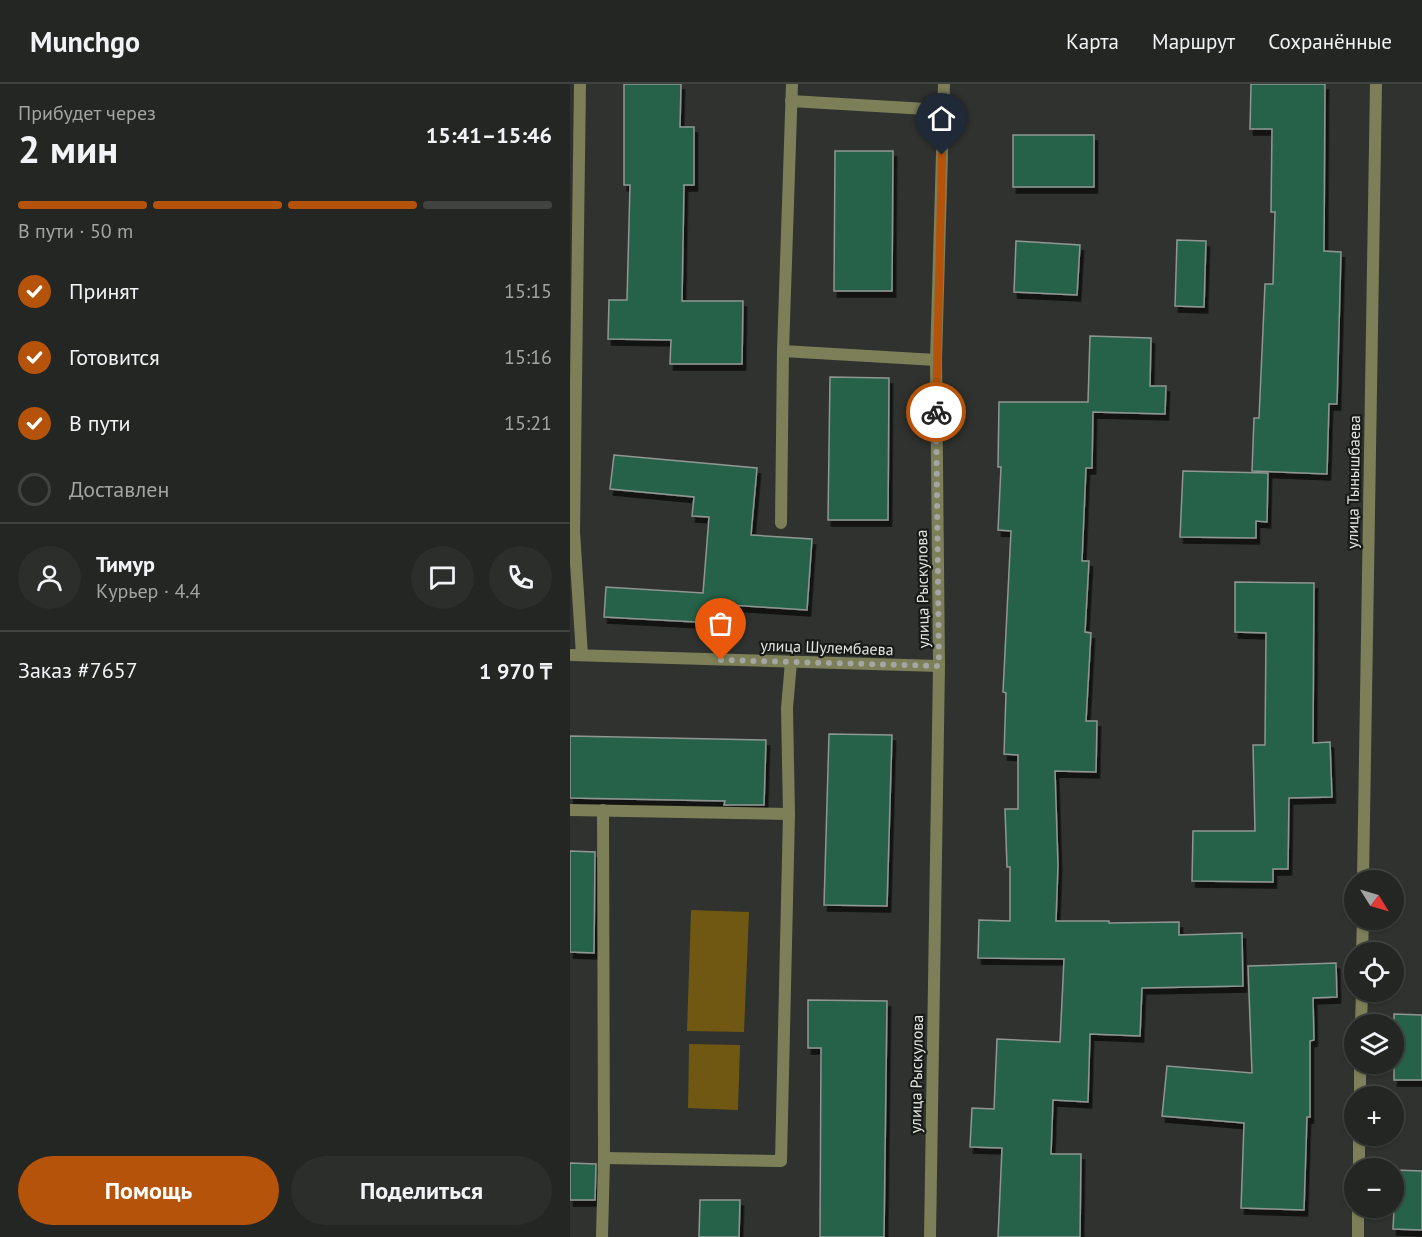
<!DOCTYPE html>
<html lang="ru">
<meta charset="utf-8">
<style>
body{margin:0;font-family:"PT Sans",sans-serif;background:#2b2e2a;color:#f1f3f6;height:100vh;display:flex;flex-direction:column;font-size:22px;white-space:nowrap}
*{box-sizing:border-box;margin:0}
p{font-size:20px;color:#a3a5a5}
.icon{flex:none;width:33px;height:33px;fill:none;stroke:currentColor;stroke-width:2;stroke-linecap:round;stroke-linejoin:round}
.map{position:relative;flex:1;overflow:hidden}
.drawer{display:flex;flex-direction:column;background:#232622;width:570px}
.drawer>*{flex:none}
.needle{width:39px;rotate:127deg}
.buttons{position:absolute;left:774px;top:786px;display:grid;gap:12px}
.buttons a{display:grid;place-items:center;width:60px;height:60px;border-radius:50%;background:#232622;box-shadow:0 2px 4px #0004,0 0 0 2px #404340;font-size:30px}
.pin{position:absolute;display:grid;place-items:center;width:51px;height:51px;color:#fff;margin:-62px -26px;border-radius:50% 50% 50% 0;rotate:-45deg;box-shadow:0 0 6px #0007}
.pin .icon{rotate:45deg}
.courier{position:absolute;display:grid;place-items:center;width:60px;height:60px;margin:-30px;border:4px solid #b45309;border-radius:50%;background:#fff;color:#222;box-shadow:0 2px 8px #0007}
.summary em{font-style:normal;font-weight:800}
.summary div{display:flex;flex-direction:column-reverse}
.summary{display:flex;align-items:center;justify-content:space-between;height:102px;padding:0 18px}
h1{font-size:39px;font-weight:800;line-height:45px}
.bar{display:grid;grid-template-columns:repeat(4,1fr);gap:9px 6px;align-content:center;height:72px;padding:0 18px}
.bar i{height:8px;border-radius:4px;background:#404340}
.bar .active{background:#b45309}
.bar p{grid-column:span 4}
.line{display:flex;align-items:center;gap:15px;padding:0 18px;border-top:2px solid #404340}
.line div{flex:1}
.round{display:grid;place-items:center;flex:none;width:63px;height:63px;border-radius:32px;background:#2b2e2a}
ol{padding:0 18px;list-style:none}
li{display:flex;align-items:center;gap:18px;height:66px}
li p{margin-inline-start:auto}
li .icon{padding:6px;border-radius:50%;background:#b45309;color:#fff;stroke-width:4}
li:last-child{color:#a3a5a5}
li i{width:33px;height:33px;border:3px solid #404340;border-radius:50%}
.cta{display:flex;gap:12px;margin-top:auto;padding:12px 18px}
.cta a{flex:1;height:69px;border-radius:36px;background:#b45309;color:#fff;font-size:24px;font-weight:800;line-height:69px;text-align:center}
.cta a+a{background:#2b2e2a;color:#f1f3f6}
header{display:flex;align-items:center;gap:36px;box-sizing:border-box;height:84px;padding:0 30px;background:#232622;border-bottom:2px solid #404340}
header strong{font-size:28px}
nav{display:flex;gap:33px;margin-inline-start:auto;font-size:21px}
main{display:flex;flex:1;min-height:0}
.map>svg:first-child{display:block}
.green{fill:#705712}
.building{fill:#276249;stroke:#909693;stroke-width:1.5;filter:url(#shadow)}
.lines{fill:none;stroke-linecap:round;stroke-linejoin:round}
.lane{stroke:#7c7f58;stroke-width:12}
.street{stroke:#7c7f58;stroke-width:12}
.done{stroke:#a3a6a2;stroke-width:6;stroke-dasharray:0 10.8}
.route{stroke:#b45309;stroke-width:8}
.labels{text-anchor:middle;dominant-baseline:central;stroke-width:4.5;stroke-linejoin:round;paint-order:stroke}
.street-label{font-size:16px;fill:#e2e4e1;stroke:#181a18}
</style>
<header>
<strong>Munchgo</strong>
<nav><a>Карта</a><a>Маршрут</a><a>Сохранённые</a></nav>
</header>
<main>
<section class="drawer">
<div class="summary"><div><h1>2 мин</h1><p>Прибудет через</p></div><em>15:41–15:46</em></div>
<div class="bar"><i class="active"></i><i class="active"></i><i class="active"></i><i></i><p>В пути · 50 m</p></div>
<ol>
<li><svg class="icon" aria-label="check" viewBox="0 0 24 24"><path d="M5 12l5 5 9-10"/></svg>Принят<p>15:15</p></li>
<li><svg class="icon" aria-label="check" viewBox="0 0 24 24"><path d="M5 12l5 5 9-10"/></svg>Готовится<p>15:16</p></li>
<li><svg class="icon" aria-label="check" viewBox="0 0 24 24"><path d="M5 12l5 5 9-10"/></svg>В пути<p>15:21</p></li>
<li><i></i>Доставлен</li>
</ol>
<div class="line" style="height:108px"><a class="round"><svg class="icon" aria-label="person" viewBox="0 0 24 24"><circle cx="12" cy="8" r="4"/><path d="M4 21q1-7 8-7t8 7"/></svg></a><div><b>Тимур</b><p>Курьер · 4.4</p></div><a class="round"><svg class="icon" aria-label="chat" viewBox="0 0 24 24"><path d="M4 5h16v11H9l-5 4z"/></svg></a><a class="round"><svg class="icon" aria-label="phone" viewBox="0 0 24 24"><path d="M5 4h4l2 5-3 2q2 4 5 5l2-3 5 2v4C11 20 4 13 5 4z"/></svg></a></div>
<div class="line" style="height:78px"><div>Заказ #7657</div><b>1 970 ₸</b></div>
<div class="cta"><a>Помощь</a><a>Поделиться</a></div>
</section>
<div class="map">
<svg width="852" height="1153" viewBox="0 0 852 1153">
<defs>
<filter id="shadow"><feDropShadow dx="3.5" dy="6" stdDeviation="0" flood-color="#0009"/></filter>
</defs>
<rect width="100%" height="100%" fill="#2f322e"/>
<g class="green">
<polygon points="121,826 179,828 174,948 117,947"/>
<polygon points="119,960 170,961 168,1026 118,1024"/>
</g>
<g class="building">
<polygon points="54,0 111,0 110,43 124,43 124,101 114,101 112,217 173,217 172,280 100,280 101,256 38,255 39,216 57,216 60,101 54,101"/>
<polygon points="681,0 755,0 754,167 771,168 767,320 759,320 757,390 682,387 684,334 689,334 695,200 703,200 705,128 701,128 702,45 680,45"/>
<rect x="443" y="51" width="81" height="52"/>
<polygon points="265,67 323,67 322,207 264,207"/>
<polygon points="607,156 636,157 634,223 605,222"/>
<polygon points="446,157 510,161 507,211 444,208"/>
<polygon points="520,252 581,254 580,302 596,302 595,330 523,328 522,384 516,384 512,477 519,477 515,548 521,549 516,637 527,637 526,688 485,687 488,781 486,837 539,837 539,839 609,838 609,851 672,849 673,902 572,904 570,952 520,950 518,1018 483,1016 481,1070 511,1070 510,1153 428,1153 432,1064 400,1063 402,1024 424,1025 427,955 490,958 494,875 408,874 409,836 440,837 440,783 437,783 435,725 448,725 448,671 434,670 436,609 433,608 441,447 428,446 431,383 428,383 429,318 518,318"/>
<polygon points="260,293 319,294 318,436 258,436"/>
<polygon points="44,371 187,384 181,451 242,455 237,526 146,520 144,539 34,533 36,503 133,509 139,433 122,432 124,413 40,405"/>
<polygon points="613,387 698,389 697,438 686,437 686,454 610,453"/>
<polygon points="665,498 744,499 743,659 760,658 762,713 719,714 718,785 703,785 703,798 622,797 623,747 685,747 683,661 695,661 696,549 665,548"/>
<polygon points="259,650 322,651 317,822 254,821"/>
<polygon points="0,652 196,656 194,721 154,721 155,717 0,714"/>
<polygon points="0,767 25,768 24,869 0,868"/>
<polygon points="766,879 767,913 743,914 744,956 740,957 740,1033 737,1033 734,1126 671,1124 674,1039 592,1032 597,982 682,989 678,882"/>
<polygon points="238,916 317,917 314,1153 250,1153 251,964 238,964"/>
<polygon points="824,930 852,931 852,996 824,996"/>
<polygon points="0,1079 26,1080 25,1116 0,1116"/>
<polygon points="826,1086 852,1087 852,1146 823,1145"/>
<polygon points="130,1116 170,1116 169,1153 129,1153"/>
</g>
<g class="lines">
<g class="lane">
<polyline points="221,17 373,26"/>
<polyline points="213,267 366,276"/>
<polyline points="211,439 213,267 222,0"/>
</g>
<g class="street">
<polyline points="10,0 4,448 12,571"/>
<polyline points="0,571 369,582"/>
<polyline points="0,726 219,730"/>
<polyline points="793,796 806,0"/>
<polyline points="792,868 793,836"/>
<polyline points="791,940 792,908"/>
<polyline points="790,1012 790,980"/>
<polyline points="34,1074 211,1077 219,730 217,624 221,578"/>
<polyline points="789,1084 789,1052"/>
<polyline points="32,1153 34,1074 33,726"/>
<polyline points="360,1153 369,582 366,276 374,0"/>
<polyline points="788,1153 788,1124"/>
</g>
</g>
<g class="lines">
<polyline class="done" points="151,576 369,582 366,328"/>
<polyline class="route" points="366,328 372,71"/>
</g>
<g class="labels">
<g class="street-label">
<text transform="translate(783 398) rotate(-89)">улица Тынышбаева</text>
<text transform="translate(352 505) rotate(-91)">улица Рыскулова</text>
<text transform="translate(257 563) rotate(2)">улица Шулембаева</text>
<text transform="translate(346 990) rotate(-89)">улица Рыскулова</text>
</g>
</g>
</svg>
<div class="buttons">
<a><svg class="needle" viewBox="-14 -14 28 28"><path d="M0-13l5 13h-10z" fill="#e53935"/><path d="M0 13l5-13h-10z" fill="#a3a5a5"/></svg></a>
<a><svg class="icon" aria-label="locate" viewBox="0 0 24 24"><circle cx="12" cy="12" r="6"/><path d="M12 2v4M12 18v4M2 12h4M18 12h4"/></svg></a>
<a><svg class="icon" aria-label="layers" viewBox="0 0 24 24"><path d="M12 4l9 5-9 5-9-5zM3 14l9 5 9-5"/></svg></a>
<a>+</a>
<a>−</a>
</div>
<div class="pin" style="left:151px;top:576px;background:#ea580c"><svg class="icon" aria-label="bag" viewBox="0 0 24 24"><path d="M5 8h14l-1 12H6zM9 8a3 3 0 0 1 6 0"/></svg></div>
<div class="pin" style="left:372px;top:71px;background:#1f2937"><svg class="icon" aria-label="home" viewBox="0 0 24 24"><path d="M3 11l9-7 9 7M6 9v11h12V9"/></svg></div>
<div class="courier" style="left:366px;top:328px"><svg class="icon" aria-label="bike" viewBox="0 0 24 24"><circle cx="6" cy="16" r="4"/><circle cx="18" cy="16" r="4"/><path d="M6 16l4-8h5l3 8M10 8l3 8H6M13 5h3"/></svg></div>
</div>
</main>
